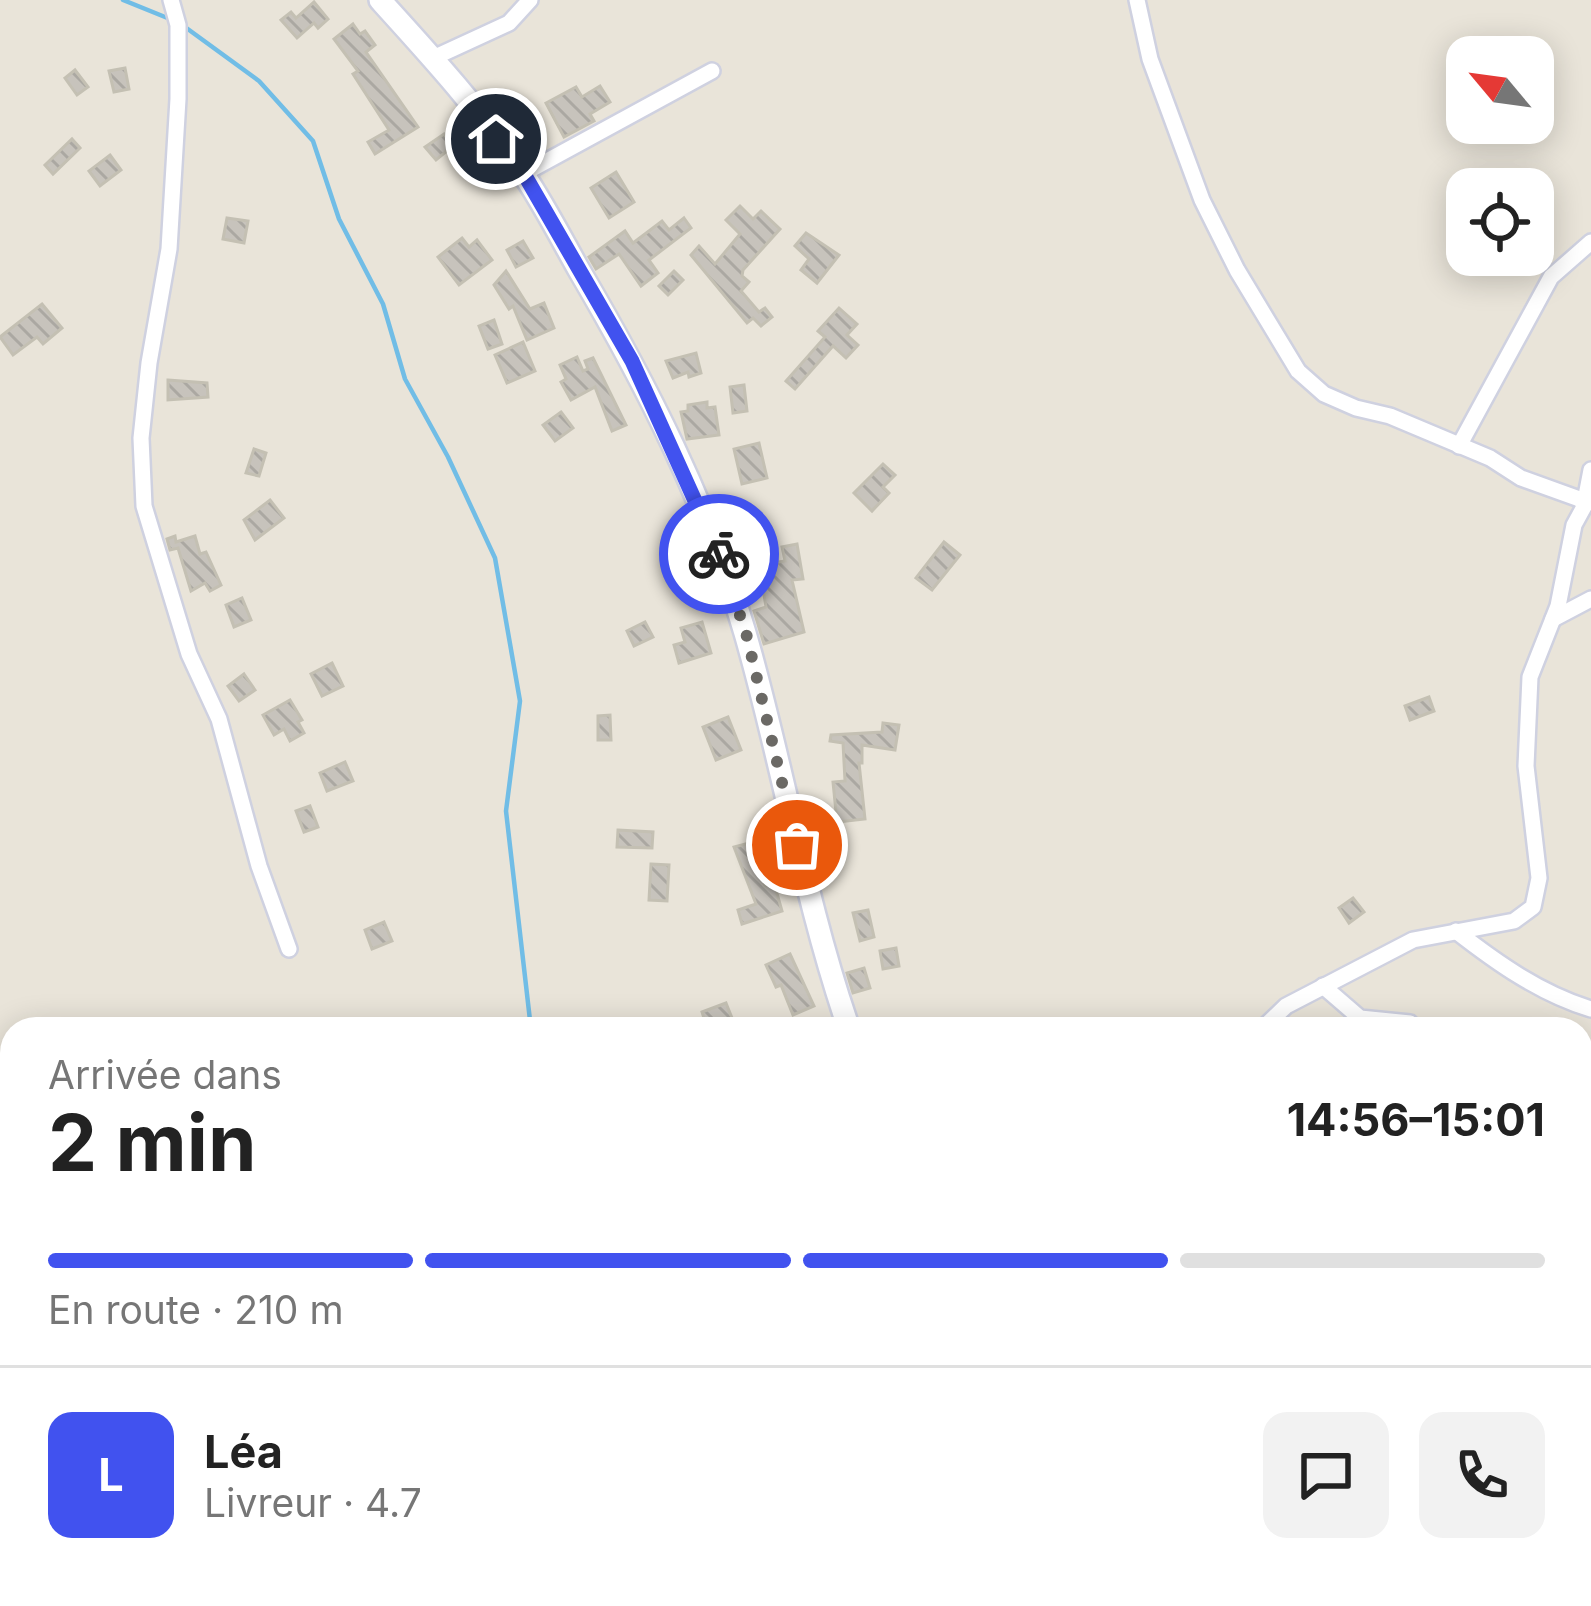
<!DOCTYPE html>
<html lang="fr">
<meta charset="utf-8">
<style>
body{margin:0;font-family:Inter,sans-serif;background:#f2f2f2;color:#222;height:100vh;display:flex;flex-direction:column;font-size:45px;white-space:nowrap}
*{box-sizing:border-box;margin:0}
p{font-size:39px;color:#767676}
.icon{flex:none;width:66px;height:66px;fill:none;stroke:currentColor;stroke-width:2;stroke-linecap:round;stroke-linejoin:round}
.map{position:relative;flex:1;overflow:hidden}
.details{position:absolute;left:0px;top:1017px;width:1593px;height:591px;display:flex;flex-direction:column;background:#fff;border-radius:36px 36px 0 0;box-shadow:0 6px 30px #0003}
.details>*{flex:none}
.needle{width:78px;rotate:299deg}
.controls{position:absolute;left:1446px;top:36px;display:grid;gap:24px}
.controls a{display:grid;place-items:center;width:108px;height:108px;border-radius:24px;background:#fff;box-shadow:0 6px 30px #0003;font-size:60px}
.pin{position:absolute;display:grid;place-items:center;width:102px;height:102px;color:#fff;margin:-51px;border:6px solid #fff;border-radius:50%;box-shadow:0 3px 12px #0007}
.courier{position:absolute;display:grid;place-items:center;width:120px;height:120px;margin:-60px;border:9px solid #4152ef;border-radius:50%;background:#fff;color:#222;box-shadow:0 3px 15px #0007}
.overview em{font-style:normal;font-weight:700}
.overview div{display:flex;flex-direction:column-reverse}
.overview{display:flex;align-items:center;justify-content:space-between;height:204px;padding:0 48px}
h1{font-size:78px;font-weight:700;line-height:90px}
.bar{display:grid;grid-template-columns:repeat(4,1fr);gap:18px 12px;align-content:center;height:144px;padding:0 48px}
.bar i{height:15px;border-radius:9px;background:#e0e0e0}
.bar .active{background:#4152ef}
.bar p{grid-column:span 4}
.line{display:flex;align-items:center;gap:30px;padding:0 48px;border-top:3px solid #e0e0e0}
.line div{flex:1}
.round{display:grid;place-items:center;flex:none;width:126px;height:126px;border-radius:24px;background:#f2f2f2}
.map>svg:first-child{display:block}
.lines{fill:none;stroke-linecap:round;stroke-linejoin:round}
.stream{stroke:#71bde6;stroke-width:4.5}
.building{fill:url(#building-back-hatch);stroke:#c4c0b3;stroke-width:3}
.street-casing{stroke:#cfd1e0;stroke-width:20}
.secondary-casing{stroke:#cfd1e0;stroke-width:26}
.street{stroke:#fff;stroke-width:15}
.secondary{stroke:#fff;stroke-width:21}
.done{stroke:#6b6965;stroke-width:12;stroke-dasharray:0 21.6}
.route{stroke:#4152ef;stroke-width:15}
</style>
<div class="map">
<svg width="1591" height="1606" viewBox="0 0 1591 1606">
<defs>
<pattern id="building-back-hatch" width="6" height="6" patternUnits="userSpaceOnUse" patternTransform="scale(3)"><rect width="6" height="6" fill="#c7c3bc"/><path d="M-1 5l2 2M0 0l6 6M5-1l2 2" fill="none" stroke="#aba8a2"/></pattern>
</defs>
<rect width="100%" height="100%" fill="#e9e4d9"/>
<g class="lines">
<g class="stream">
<polyline points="123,0 170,19"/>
<polyline points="185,27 259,81 313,141 339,219 383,304 405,379 448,457 495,558 520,701 506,811 531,1029"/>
<polyline points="609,1606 610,1596"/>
</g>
</g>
<g class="building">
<polygon points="314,2 328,19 318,28 314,23 297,38 281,20 291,12 296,18"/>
<polygon points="353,24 360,34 365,31 375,45 366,52 418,127 375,154 368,142 389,130 353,74 358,71 334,39"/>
<polygon points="125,68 129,89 114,92 109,71"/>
<polygon points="75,70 88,87 77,95 65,78"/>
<polygon points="600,86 610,102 590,114 594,121 564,137 546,103 576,87 582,97"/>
<polygon points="444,134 453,146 436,160 425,147"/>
<polygon points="72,139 80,148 53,174 45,165"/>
<polygon points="110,155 121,170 100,186 89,171"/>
<polygon points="616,172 634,202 609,218 591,188"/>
<polygon points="740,206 753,219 761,211 780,229 743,270 742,276 749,282 741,291 759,312 765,308 772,317 761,326 753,318 747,323 691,255 699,246 715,264 740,234 726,220"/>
<polygon points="227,218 248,221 244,243 223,239"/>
<polygon points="684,218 691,228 649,260 658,273 641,286 619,254 596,269 589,257 625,231 633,243 662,221 669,230"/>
<polygon points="806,233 839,255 817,283 801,270 809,259 795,246"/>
<polygon points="462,238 469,247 477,240 492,260 459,285 438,257"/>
<polygon points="523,241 533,258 516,267 507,250"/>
<polygon points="506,271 530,309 544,303 554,328 527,340 513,306 509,309 494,285"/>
<polygon points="674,271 683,280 668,295 659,286"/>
<polygon points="42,304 62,328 43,344 37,337 13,355 0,337"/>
<polygon points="839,308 857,324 847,335 858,345 846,358 833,346 795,389 786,381 825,337 818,331"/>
<polygon points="494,320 502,344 488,349 479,326"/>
<polygon points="523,342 535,371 507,383 495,355"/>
<polygon points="696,353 701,373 689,377 688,372 673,378 666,361"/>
<polygon points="577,357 583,371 588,369 585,361 593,358 626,425 612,431 595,387 571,400 561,382 566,379 560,365"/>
<polygon points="168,380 207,383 208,397 168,400"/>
<polygon points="744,385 747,411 733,413 730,387"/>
<polygon points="707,402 707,408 715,407 719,435 687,439 681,412 688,411 688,405"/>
<polygon points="561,412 573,428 555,441 543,425"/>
<polygon points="759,443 767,478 742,484 734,449"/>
<polygon points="254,449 266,453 259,476 246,473"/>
<polygon points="883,464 895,475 883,487 889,493 872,511 854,493"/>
<polygon points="270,500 284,518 255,540 244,520"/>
<polygon points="175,536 176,542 195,536 200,554 206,552 221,585 210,591 205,583 191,591 178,548 170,550 167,539"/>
<polygon points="944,542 960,555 932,590 916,578"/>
<polygon points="797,544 803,579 792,580 804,632 764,644 754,611 766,607 759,565 785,561 782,547"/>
<polygon points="242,598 251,620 234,627 226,605"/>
<polygon points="645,622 653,637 634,646 627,631"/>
<polygon points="702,622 711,653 679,663 674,645 685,642 681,628"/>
<polygon points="332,663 343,686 322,696 311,674"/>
<polygon points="244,674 255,690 239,701 228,686"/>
<polygon points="1429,697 1434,711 1410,720 1405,706"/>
<polygon points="290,700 302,720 298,722 304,733 290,741 284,729 274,735 263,715"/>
<polygon points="610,715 611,740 598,740 598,716"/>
<polygon points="728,717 741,750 716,760 703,727"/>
<polygon points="883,723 899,725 895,750 862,745 862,763 859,763 865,819 837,822 833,782 845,781 843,743 830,741 831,735 882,732"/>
<polygon points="345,762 353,781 327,791 320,773"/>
<polygon points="310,806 318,827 304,832 296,811"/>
<polygon points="618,830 653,832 652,848 617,847"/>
<polygon points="749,843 765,886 774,883 782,911 742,924 738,910 756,904 734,847"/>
<polygon points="651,864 669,865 667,901 649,900"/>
<polygon points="1353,898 1364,912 1349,923 1339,908"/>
<polygon points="868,910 874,937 860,941 853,913"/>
<polygon points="384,922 392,941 372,949 365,930"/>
<polygon points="896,948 899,966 883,969 880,951"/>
<polygon points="790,954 814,1006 793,1015 781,985 776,987 766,965"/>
<polygon points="864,968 870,988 853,993 847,973"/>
<polygon points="726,1003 732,1018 707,1028 702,1012"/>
</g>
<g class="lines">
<defs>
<g id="street">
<polyline points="171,0 178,25 178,99 169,249 149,363 141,438 144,506 189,654 219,719 259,866 289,949"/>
<polyline points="1137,0 1150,59 1202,200 1237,270 1298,371 1324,394 1356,408 1390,416 1490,458 1521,478 1585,501 1591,470"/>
<polyline points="433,58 509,23 530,0"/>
<polyline points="523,174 712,71"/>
<polyline points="1459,446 1551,277 1591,242"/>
<polyline points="1553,619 1591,599"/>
<path d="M1456,931C1497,963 1541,994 1591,1009"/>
<polyline points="1323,986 1360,1018 1410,1023"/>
<polyline points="1262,1029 1286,1006 1413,940 1514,921 1533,907 1539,878 1526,766 1530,677 1558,606 1574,525 1591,494"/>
<polyline points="0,1321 12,1330"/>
<polyline points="1581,1481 1591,1482"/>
<polyline points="249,1596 253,1606"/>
<polyline points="1120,1596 1122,1606"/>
</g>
<g id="secondary">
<path d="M380,0C430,55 483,113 524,175C544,205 561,238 579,270C646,384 708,505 745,633C783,764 804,899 849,1029"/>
<polyline points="1585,501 1591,498"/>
<polyline points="631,1606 653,1596"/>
</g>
</defs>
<use href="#street" class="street-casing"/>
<use href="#secondary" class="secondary-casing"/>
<use href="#street" class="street"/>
<use href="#secondary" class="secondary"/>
</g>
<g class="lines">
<polyline class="done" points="719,554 746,633 797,845"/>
<polyline class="route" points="496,139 524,174 632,361 719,554"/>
</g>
</svg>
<div class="controls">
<a><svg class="needle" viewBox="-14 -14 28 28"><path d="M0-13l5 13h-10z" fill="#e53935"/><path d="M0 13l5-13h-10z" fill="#767676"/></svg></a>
<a><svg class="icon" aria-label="locate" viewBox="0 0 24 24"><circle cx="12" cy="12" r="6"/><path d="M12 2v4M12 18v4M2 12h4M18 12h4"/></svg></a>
</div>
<div class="pin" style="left:797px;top:845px;background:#ea580c"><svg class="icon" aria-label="bag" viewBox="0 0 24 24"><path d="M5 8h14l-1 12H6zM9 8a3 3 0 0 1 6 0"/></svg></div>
<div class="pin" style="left:496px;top:139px;background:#1f2937"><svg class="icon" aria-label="home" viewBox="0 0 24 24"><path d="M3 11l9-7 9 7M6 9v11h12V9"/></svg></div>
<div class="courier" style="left:719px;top:554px"><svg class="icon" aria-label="bike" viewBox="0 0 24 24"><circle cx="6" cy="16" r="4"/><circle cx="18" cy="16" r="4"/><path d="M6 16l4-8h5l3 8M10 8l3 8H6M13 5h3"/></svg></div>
<section class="details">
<div class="overview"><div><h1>2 min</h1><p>Arrivée dans</p></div><em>14:56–15:01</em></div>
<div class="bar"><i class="active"></i><i class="active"></i><i class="active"></i><i></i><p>En route · 210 m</p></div>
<div class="line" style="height:216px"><b class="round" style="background:#4152ef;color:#fff">L</b><div><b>Léa</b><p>Livreur · 4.7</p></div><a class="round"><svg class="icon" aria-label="chat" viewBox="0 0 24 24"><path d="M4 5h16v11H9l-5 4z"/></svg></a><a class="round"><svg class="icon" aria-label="phone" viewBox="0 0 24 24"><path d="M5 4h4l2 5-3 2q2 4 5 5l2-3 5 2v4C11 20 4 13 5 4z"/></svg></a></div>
</section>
</div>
